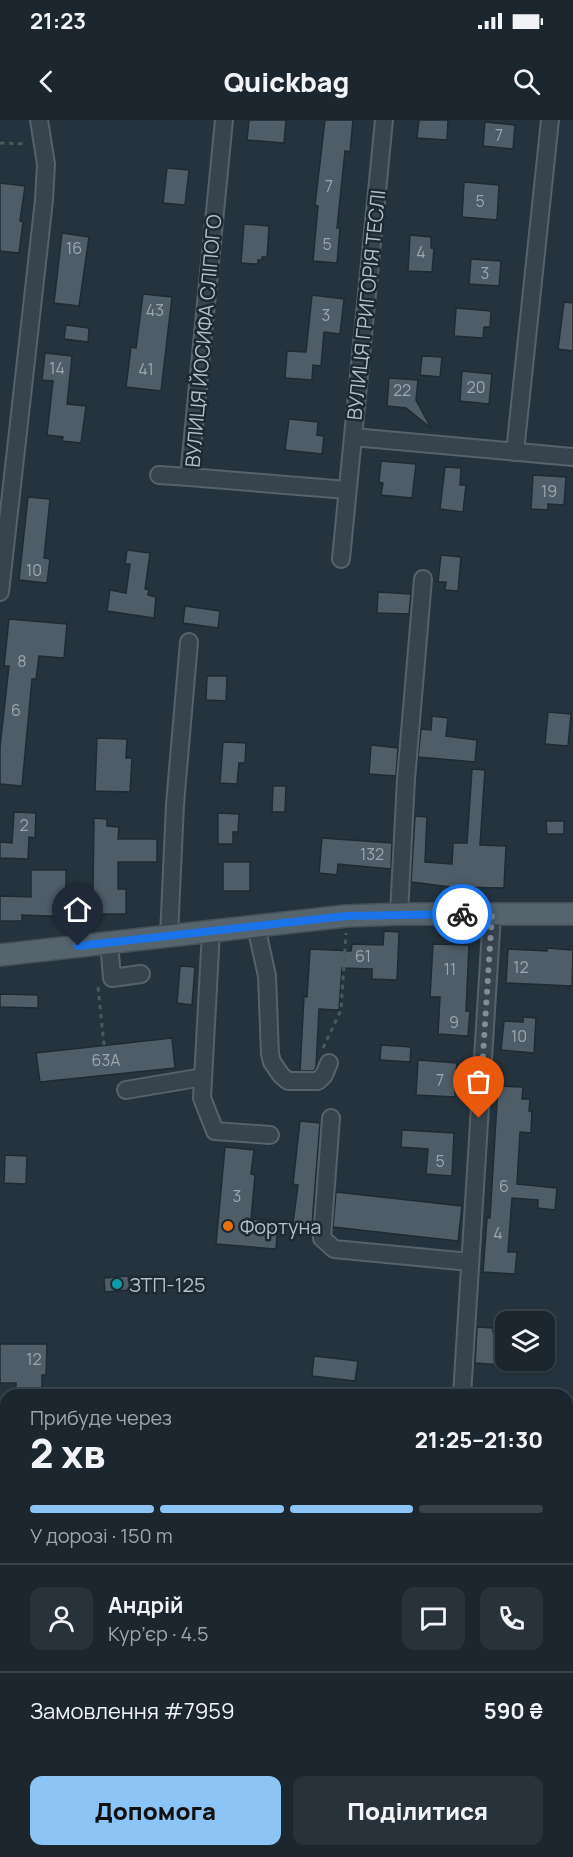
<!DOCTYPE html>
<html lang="uk">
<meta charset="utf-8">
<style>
body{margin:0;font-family:Manrope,sans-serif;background:#28323a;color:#f1f3f6;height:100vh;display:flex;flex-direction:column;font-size:22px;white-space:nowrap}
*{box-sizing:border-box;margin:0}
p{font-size:20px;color:#a0a5aa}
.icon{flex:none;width:33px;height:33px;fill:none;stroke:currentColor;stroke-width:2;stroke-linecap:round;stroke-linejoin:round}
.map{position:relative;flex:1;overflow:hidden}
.panel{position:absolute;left:0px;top:1269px;width:573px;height:468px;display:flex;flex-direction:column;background:#1b262e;border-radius:18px 18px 0 0;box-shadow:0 2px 4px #0004,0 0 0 2px #39434a}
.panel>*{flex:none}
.controls{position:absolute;left:495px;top:1191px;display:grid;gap:12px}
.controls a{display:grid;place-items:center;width:60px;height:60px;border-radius:12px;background:#1b262e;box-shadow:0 2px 4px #0004,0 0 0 2px #39434a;font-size:30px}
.pin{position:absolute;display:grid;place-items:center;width:51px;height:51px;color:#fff;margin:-62px -26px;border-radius:50% 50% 50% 0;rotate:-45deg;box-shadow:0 0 6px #0007}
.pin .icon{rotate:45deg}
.courier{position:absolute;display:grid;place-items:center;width:60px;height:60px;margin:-30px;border:4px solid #1a73e8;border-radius:50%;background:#fff;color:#222;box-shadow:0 2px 8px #0007}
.summary em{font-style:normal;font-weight:800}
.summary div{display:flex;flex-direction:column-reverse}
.summary{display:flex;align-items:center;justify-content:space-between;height:102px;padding:0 30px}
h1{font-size:39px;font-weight:800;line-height:45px}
.bar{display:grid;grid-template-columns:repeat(4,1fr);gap:9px 6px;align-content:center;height:72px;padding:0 30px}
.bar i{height:8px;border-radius:4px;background:#39434a}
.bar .on{background:#8cc5f5}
.bar p{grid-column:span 4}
.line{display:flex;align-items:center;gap:15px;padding:0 30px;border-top:2px solid #39434a}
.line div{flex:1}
.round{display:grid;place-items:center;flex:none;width:63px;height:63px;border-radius:12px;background:#28323a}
.action{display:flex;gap:12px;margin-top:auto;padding:12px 30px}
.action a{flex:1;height:69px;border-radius:12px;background:#8cc5f5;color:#111;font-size:24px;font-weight:800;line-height:69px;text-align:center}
.action a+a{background:#28323a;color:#f1f3f6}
.status{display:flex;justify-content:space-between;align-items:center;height:42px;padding:0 30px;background:#1b262e;direction:ltr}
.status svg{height:16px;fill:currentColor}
header{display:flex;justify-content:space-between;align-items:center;height:78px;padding:0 30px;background:#1b262e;font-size:27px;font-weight:800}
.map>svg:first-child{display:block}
.green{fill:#27403e}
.building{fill:#4e5d68;stroke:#1f2b34;stroke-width:1.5}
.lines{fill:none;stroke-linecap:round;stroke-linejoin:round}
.minor-casing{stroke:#56626b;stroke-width:20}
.major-casing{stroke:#445059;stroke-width:24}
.path{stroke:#465c5b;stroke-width:3;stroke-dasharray:4.5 4.5;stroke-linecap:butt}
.minor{stroke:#38444d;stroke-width:16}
.major{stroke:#56646d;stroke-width:21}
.done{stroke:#828e97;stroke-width:6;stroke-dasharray:0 10.8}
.route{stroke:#1a73e8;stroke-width:8}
.food-dot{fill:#e8710a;stroke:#1d2932;stroke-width:2}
.culture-dot{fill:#0f9aa8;stroke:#1d2932;stroke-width:2}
.labels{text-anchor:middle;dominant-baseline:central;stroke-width:5;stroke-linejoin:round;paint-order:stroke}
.number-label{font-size:16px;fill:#9aa6b0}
.street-label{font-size:20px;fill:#b4bfc8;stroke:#1d2932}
.poi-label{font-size:20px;fill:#b4bfc8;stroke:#1d2932;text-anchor:start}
</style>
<div class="status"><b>21:23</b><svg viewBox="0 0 49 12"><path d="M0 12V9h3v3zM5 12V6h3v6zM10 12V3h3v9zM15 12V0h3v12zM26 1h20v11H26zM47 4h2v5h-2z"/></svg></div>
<header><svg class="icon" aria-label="back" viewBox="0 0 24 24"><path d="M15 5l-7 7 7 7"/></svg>Quickbag<svg class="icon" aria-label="search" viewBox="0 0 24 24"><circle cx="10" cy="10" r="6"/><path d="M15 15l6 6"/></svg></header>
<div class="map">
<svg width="573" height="1737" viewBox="0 0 573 1737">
<rect width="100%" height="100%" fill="#24333d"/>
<polygon class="green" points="0,1416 6,1431 6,1463 0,1465"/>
<g class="building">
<polygon points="249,0 286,0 284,23 247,20"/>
<polygon points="325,0 353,0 350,32 345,31 337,108 340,108 337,143 313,141 318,86 315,85"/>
<polygon points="419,0 448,0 447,20 417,18"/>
<polygon points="485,2 515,5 513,29 483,26"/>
<polygon points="167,48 189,50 185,85 163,83"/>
<polygon points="464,62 499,65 497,100 462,97"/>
<polygon points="0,63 25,66 20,101 23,102 19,133 0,131"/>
<polygon points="244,104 269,106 267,137 262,137 262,140 258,140 258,144 241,143"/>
<polygon points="62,113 89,117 79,186 54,183"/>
<polygon points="410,115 431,117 431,128 434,128 432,152 408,151"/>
<polygon points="471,139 501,141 499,166 469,164"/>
<polygon points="143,174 172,177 161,271 126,267 131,227 136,228"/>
<polygon points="312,175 344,179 340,214 324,212 321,246 313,245 312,260 285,258 287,231 306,232"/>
<polygon points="564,182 573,183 573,231 558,229"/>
<polygon points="456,188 491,191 490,207 484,207 483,218 454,216"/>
<polygon points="66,205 89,208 88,222 64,219"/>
<polygon points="45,233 72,236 67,284 86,286 81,323 62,321 63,317 47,315 53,261 42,260"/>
<polygon points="422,236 442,237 440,257 420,255"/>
<polygon points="462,251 492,254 489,284 460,281"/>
<polygon points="389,258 418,260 416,280 431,308 406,288 387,286"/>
<polygon points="289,299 318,302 317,315 324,316 322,334 285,330"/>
<polygon points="381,341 416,344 412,378 381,375 383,363 379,362"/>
<polygon points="445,347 461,348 460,365 466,365 463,392 440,389"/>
<polygon points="533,355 566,357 564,385 548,384 548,390 531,389"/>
<polygon points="28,377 50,379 44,438 50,439 47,463 19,460"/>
<polygon points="127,430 150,433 145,469 149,470 148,475 156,477 154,498 107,491 110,470 126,473 130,444 125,444"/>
<polygon points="441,435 461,437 458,471 445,470 446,462 438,462"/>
<polygon points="378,472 411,474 409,494 377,493"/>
<polygon points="185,486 220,491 218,508 183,503"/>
<polygon points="9,499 67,504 64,538 39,536 36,559 32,559 22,666 0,664 0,627 9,546 4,546"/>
<polygon points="207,556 227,556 226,581 206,580"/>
<polygon points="548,592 571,594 568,626 545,624"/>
<polygon points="432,596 448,598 446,616 477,620 475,642 418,637 421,609 431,610"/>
<polygon points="97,618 127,619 126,638 132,638 130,672 95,671"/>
<polygon points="223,622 246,623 245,643 239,643 237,664 220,663"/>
<polygon points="371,625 398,628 396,656 369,654"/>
<polygon points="472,649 485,650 480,725 506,726 504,768 451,767 411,762 415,696 427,697 425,742 452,744 453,723 467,723"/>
<polygon points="273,666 286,666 285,692 272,692"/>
<polygon points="14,692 36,693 35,718 29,717 28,739 0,738 0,722 12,723"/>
<polygon points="218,693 239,694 238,712 233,712 233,724 218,724"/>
<polygon points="94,698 107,699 107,706 119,707 118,719 157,719 157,742 118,742 118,769 126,769 126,794 83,794 83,796 49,796 22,795 22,801 0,801 0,776 31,777 31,750 66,750 66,769 93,769"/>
<polygon points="546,701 564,701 564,714 547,714"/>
<polygon points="322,718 392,723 391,749 338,744 337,755 319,753"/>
<rect x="223" y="742" width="27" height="29"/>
<polygon points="384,811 399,812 397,860 372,859 372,849 342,848 339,890 319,889 316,947 314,951 300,951 304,876 307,877 310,829 351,831 352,824 383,825"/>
<polygon points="433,824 469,825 466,891 470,891 468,916 438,914 440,877 430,877"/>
<polygon points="547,828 573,830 572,866 506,863 508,829 547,831"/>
<polygon points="180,846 195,847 192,885 177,883"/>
<polygon points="0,874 38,875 38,888 0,887"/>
<polygon points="523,897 536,898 534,933 501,930 504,901 523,902"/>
<polygon points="172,918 175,948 40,962 36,933"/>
<polygon points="381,925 411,927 410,942 380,940"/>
<polygon points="418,940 457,943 456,952 465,952 464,969 455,968 455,977 416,975"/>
<polygon points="498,966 523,967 522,979 530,979 529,991 532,991 531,1013 520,1012 517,1064 557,1068 555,1090 538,1088 538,1080 512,1078 508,1132 517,1132 515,1154 483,1152 487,1098 490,1098"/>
<polygon points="300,1001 320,1003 312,1105 293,1103 298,1065 293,1064"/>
<polygon points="402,1010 454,1013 452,1056 426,1054 428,1029 401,1027"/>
<polygon points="225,1027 254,1030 251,1054 255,1055 251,1099 278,1102 276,1129 216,1124"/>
<polygon points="5,1035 27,1036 26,1064 4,1063"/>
<polygon points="336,1072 462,1086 458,1121 333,1107"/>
<polygon points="128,1156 130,1170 105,1172 104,1158"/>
<polygon points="477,1207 493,1208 493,1212 505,1212 503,1245 475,1243"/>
<polygon points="0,1224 47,1224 46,1255 42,1255 42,1275 16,1275 16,1263 0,1263"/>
<polygon points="314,1236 358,1241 355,1261 312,1256"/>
</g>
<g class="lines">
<defs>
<g id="minor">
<polyline points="224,0 189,357 347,370"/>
<polyline points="353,317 573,337"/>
<polyline points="515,332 550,0"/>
<polyline points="159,355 189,357"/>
<polyline points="341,439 384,0"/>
<polyline points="0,472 44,80 46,44 39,0"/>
<polyline points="399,794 406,659 423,459"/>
<polyline points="256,806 267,856 270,934 272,942 281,955 288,961 318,961 324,955 329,943"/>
<polyline points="211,811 202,978 215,1011 270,1015"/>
<polyline points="169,816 175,684 189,522"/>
<polyline points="109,822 112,858 141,854"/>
<polyline points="126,970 203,957"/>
<polyline points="331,998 322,1118 334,1129 470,1142"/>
<polyline points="462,1275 492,794"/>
<polyline points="567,1385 573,1384"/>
<polyline points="0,1563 6,1539"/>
<polyline points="567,1698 573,1700"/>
<polyline points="39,1731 40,1737"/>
<polyline points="153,1731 155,1737"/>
</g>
<g id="major">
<polyline points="0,835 346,796 399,794 573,794"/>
<polyline points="0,1356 6,1371"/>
<polyline points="0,1536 6,1538"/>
</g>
</defs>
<use href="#minor" class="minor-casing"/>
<use href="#major" class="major-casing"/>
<g class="path">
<polyline points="0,23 27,24"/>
<polyline points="98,867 104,925"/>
<polyline points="323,928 341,890 346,813"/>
<polyline points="0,1322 6,1337"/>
<polyline points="0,1624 4,1627 6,1635"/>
<polyline points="104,1736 116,1731"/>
</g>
<use href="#minor" class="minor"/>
<use href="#major" class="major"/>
</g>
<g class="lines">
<polyline class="done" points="462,794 492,794 479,998"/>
<polyline class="route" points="78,826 346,796 462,794"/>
</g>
<circle class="food-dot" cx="228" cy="1106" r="6"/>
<circle class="culture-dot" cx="117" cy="1164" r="6"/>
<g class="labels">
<g class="number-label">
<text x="499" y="15">7</text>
<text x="329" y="66">7</text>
<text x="480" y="81">5</text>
<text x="327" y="124">5</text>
<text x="74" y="128">16</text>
<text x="421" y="132">4</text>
<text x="485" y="153">3</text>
<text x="155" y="190">43</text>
<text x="326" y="195">3</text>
<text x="57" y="248">14</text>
<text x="146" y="249">41</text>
<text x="476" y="267">20</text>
<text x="402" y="270">22</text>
<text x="549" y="371">19</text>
<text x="34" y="450">10</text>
<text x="22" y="541">8</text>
<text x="16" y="590">6</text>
<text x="24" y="705">2</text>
<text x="372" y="734">132</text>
<text x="363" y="836">61</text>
<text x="521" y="847">12</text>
<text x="450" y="849">11</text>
<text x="454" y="902">9</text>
<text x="519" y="916">10</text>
<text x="106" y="940">63А</text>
<text x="440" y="960">7</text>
<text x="440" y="1041">5</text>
<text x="504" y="1066">6</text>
<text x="237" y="1076">3</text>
<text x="498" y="1113">4</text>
<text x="34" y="1239">12</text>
</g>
<g class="street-label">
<text transform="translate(366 185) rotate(-84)">ВУЛИЦЯ ГРИГОРІЯ ТЕСЛІ</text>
<text transform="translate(203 221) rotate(-85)">ВУЛИЦЯ ЙОСИФА СЛІПОГО</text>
</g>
<g class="poi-label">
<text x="240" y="1106">Фортуна</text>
<text x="129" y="1164">ЗТП-125</text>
</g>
</g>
</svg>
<div class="controls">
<a><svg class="icon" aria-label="layers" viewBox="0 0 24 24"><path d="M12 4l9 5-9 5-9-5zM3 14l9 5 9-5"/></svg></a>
</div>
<div class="pin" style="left:479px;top:998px;background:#ea580c"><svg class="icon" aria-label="bag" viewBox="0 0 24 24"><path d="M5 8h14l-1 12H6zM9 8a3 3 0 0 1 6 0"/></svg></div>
<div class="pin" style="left:78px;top:826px;background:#1f2937"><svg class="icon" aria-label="home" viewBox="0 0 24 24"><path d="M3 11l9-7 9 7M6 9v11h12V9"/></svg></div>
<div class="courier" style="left:462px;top:794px"><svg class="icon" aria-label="bike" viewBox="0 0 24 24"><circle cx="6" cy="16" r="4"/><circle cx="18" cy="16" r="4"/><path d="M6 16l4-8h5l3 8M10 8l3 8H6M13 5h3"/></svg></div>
<section class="panel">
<div class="summary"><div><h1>2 хв</h1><p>Прибуде через</p></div><em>21:25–21:30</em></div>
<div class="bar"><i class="on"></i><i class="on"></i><i class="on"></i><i></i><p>У дорозі · 150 m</p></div>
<div class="line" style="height:108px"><a class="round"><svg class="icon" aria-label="person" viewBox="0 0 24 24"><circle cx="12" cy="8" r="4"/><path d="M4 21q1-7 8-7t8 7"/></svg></a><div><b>Андрій</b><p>Кур’єр · 4.5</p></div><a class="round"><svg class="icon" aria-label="chat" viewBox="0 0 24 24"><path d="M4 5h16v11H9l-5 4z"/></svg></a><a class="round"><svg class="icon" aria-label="phone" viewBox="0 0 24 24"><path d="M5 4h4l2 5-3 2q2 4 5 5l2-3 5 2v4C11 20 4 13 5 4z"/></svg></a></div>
<div class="line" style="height:78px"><div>Замовлення #7959</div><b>590 ₴</b></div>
<div class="action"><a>Допомога</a><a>Поділитися</a></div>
</section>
</div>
